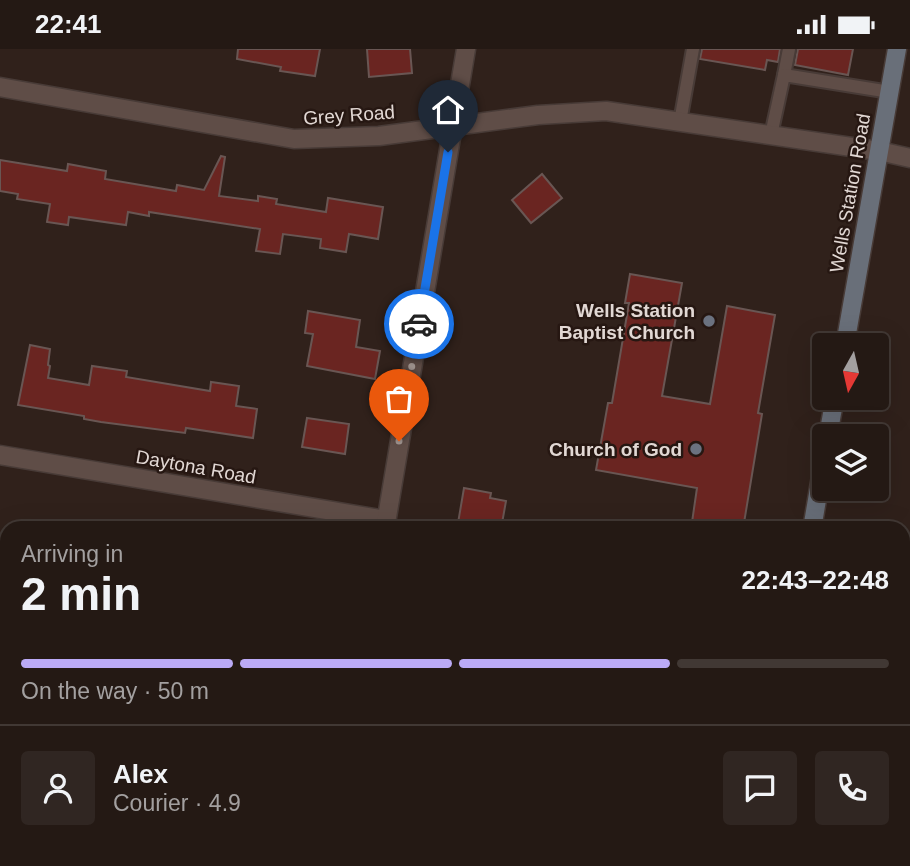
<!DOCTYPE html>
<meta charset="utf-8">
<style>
body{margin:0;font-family:Helvetica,sans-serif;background:#302622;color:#f1f3f6;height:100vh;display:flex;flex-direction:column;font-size:26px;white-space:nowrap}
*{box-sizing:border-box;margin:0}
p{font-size:23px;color:#a3a0a0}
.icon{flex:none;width:38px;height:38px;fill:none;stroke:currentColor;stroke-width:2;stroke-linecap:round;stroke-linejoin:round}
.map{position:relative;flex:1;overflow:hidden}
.sheet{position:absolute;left:0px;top:472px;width:910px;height:345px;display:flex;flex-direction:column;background:#241914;border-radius:21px 21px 0 0;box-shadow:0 7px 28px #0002,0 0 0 2px #413834}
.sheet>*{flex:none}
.needle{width:46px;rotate:188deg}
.buttons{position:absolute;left:812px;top:284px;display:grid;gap:14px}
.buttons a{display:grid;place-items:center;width:77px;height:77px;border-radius:7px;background:#241914;box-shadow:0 7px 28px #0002,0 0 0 2px #413834;font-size:35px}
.pin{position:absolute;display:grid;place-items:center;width:60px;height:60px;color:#fff;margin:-72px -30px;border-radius:50% 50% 50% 0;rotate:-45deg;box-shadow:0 0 7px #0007}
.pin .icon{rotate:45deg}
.courier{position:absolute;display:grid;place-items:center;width:70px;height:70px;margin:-35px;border:5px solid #1a73e8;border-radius:50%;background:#fff;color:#222;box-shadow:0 2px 9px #0007}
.overview em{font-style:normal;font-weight:600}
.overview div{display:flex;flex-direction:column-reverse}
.overview{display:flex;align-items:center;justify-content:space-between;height:119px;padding:0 21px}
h1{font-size:46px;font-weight:600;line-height:52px}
.bar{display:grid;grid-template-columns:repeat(4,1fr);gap:10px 7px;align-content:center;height:84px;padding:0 21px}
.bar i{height:9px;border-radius:5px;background:#413834}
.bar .active{background:#bbaaf6}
.bar p{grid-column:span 4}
.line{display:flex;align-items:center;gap:18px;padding:0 21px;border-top:2px solid #413834}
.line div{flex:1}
.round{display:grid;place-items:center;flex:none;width:74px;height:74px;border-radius:7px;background:#302622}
.status{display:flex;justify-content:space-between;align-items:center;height:49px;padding:0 35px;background:#241914;direction:ltr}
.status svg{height:19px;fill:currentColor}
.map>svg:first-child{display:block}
.building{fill:#6a2521;stroke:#695653;stroke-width:2}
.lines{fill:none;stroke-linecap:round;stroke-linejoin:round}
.lane-casing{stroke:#483b37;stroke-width:16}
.street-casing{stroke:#483b37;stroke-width:21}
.secondary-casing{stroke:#483b37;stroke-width:21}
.lane{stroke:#5f4d47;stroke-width:12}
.street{stroke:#5f4d47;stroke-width:18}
.secondary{stroke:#696f79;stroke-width:18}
.done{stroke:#a49893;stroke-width:7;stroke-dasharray:0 12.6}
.route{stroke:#1a73e8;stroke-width:9}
.worship-dot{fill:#6b7280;stroke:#261712;stroke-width:2.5}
.labels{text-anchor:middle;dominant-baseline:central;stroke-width:5;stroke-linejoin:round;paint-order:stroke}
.street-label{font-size:19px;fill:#e2d8d4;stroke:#261712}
.poi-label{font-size:19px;font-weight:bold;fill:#e2d8d4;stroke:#261712;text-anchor:end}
</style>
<div class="status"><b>22:41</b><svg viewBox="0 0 49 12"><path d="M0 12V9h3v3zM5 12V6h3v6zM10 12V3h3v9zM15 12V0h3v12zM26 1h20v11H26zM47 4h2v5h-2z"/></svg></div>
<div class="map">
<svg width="910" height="817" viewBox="0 0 910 817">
<rect width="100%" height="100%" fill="#30211b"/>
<g class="building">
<polygon points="238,0 320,0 315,27 280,22 281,18 237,10"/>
<polygon points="367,0 410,0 412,24 369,28"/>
<polygon points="702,0 780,0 778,13 767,11 765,21 700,10"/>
<polygon points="798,0 853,0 848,26 795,16"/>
<polygon points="221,107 225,108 219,147 258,152 258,147 277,150 276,155 326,163 328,149 383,158 378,190 349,185 346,203 320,199 321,190 283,185 280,205 256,202 260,180 149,163 149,167 128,163 126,176 69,168 68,176 47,173 50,155 17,150 18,145 0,142 0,111 67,122 68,115 106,122 105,130 176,142 177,136 204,141"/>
<polygon points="542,125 562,149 531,174 512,151"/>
<polygon points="630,225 682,234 662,347 710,355 727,257 775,266 758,364 762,365 743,480 691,480 697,439 596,421 608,354 612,354 629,254 625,254"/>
<polygon points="308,262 360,271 356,298 380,302 375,330 307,317 313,285 305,284"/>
<polygon points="30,296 50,300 48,316 50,317 48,329 89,336 92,317 127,322 126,328 210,342 211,333 239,337 236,357 257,360 253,389 186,379 185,384 101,373 84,370 84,367 18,356"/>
<polygon points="307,369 349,375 345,405 302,398"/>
<polygon points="464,439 491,444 490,449 506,452 501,480 457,480"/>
</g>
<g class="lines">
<defs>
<g id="lane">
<polyline points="784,26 789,0"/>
<polyline points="680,73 693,0"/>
<polyline points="771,86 784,26 890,43"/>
<polyline points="903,643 910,623"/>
<polyline points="903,684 910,686"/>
</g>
<g id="street">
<polyline points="0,38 294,90 379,87 538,66 606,62 879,102 910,109"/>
<polyline points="0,406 386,471"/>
<polyline points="385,480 466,0"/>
<polyline points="903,523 910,524"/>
<polyline points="0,779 7,780"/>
<polyline points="183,810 223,817"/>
<polyline points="378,817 378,810"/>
</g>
<g id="secondary">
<polyline points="845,296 897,0"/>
<polyline points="828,387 835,348"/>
<polyline points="812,480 824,410"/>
<polyline points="753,817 754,810"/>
</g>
</defs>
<use href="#lane" class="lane-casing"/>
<use href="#street" class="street-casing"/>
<use href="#secondary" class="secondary-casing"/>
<use href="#lane" class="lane"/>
<use href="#street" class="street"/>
<use href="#secondary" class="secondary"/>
</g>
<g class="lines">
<polyline class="done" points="399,392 419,275"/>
<polyline class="route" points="419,275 448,103"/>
</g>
<g class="worship-dot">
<circle cx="709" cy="272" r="7"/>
<circle cx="696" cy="400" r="7"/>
</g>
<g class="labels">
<g class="street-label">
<text transform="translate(349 66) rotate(-4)">Grey Road</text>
<text transform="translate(850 144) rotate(-80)">Wells Station Road</text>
<text transform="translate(196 418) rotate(10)">Daytona Road</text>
</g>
<g class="poi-label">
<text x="695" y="261">Wells Station<tspan x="695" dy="22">Baptist Church</tspan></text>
<text x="682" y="400">Church of God</text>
</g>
</g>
</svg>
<div class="buttons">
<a><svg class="needle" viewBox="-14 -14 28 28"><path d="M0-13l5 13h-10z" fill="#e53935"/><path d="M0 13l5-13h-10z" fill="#a3a0a0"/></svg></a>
<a><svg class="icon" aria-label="layers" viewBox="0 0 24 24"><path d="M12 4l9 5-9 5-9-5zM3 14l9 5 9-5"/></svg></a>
</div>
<div class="pin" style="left:399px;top:392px;background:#ea580c"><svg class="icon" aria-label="bag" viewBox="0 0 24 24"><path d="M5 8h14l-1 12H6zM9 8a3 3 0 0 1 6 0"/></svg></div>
<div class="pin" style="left:448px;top:103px;background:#1f2937"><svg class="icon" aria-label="home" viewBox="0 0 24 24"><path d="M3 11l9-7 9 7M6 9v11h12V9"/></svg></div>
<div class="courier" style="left:419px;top:275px"><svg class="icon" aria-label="car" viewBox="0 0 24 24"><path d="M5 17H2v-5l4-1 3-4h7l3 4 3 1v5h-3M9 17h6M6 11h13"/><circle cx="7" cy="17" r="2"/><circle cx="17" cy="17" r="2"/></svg></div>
<section class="sheet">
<div class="overview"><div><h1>2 min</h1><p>Arriving in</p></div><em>22:43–22:48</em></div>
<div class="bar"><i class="active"></i><i class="active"></i><i class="active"></i><i></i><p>On the way · 50 m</p></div>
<div class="line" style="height:126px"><a class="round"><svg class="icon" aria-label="person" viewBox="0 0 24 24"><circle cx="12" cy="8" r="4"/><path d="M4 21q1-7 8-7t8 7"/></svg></a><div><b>Alex</b><p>Courier · 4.9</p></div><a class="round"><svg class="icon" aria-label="chat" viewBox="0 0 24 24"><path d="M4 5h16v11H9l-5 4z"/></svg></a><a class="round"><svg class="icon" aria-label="phone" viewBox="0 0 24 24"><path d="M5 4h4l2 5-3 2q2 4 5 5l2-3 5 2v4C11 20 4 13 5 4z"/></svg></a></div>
</section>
</div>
